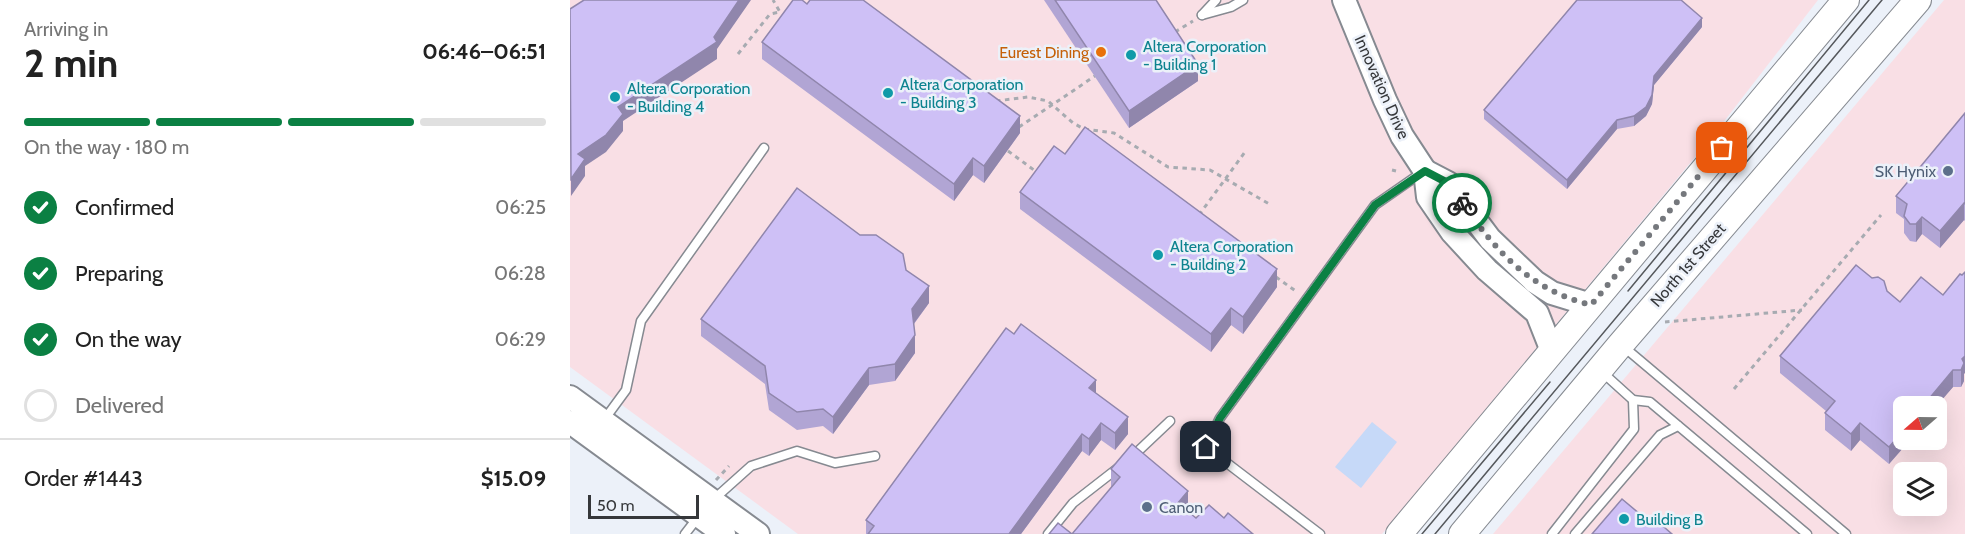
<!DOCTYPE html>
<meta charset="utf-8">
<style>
body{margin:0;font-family:Cabin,sans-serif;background:#f2f2f2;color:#222;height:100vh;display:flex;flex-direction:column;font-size:22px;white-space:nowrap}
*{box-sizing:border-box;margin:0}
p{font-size:20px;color:#767676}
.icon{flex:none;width:33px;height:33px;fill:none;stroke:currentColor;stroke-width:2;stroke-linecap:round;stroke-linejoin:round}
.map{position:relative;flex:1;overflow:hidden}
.drawer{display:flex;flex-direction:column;background:#fff;width:570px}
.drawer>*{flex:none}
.needle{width:39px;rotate:250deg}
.fabs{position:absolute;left:1323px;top:396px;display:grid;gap:12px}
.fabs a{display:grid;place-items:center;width:54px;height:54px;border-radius:9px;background:#fff;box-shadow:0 6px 24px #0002;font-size:30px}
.scale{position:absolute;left:18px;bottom:15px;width:111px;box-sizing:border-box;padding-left:6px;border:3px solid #35373a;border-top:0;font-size:16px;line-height:21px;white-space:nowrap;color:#35373a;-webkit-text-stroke:4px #ecf1f9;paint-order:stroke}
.pin{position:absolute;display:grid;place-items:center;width:51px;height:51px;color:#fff;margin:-26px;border-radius:12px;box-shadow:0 3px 9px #0006}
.courier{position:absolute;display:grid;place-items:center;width:60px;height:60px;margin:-30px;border:4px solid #0b8043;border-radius:50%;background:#fff;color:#222;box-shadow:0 2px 8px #0007}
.summary em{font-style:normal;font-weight:700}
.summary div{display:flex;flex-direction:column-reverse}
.summary{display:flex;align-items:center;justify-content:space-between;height:102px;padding:0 24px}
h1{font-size:39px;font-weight:700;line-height:45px}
.bar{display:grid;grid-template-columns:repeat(4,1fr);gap:9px 6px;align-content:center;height:72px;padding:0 24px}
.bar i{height:8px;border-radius:4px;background:#e0e0e0}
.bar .on{background:#0b8043}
.bar p{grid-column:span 4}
.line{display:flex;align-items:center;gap:15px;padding:0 24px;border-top:2px solid #e0e0e0}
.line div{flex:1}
ol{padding:0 24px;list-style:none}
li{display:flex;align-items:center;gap:18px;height:66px}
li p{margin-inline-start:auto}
li .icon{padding:6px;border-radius:50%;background:#0b8043;color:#fff;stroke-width:4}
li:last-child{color:#767676}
li i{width:33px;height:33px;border:3px solid #e0e0e0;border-radius:50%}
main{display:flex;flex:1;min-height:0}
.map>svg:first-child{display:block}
.commercial{fill:#f9dfe5;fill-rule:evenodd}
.green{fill:#c6d9f8}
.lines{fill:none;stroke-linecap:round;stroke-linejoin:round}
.lane-casing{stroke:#868a91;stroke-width:11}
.secondary-casing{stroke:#868a91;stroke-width:26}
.primary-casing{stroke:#868a91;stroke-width:28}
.path{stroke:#a7abb1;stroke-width:3;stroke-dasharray:4.5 4.5;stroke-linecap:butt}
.lane{stroke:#fff;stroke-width:8}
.secondary{stroke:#fff;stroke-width:22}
.primary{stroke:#fff;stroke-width:26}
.tram{stroke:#55585c;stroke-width:1.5}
.path-bridge{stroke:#a7abb1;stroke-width:3;stroke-dasharray:4.5 4.5;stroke-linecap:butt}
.wall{fill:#b1a5d4}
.shaded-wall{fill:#9086ac}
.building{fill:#cec0f6;stroke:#9086ac;stroke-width:1.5}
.done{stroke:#75787d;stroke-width:6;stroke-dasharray:0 10.8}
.route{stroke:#0b8043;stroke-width:8}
.food-dot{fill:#e8710a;stroke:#ecf1f9;stroke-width:2}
.culture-dot{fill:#0f9aa8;stroke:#ecf1f9;stroke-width:2}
.service-dot{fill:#5c6f8a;stroke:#ecf1f9;stroke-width:2}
.labels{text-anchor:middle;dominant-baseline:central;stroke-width:5;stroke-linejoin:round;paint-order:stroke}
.culture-label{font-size:16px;fill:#0d838f;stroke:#ecf1f9;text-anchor:start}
.food-label{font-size:16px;fill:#c56008;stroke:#ecf1f9;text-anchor:end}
.street-label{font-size:16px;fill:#35373a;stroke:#ecf1f9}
.service-label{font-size:16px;fill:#4e5e75;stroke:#ecf1f9;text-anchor:end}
</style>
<main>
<section class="drawer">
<div class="summary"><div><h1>2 min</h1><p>Arriving in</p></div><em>06:46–06:51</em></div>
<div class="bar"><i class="on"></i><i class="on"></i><i class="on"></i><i></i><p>On the way · 180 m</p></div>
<ol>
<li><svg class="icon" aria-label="check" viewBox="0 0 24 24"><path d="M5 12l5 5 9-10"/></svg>Confirmed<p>06:25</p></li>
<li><svg class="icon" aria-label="check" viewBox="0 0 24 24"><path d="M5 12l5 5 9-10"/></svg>Preparing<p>06:28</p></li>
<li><svg class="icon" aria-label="check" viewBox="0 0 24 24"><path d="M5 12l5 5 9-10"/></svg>On the way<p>06:29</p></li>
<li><i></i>Delivered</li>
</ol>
<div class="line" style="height:78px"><div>Order #1443</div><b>$15.09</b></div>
</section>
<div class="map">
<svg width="1395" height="534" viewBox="0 0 1395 534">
<rect width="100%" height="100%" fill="#ecf1f9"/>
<g class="commercial">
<polygon points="0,0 1248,0 1145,133 812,534 228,534 0,367"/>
<path d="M1374,0H1395V534H923ZM1334,406H1366V440H1334ZM1334,472H1366V506H1334Z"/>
</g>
<polygon class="green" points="802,422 827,442 791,488 765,467"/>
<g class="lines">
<defs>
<g id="lane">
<polyline points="632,15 661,7 673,0"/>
<polyline points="632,15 646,0"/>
<polyline points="1054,347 1276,534"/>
<polyline points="1032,372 1063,400 1080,402 1237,534"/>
<polyline points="34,420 56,390 71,321 194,148"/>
<polyline points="563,456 600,421"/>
<polyline points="143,500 181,466 227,451 265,463 305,456"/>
<polyline points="115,534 129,516"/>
<polyline points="478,534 503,503 548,468"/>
<polyline points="750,534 636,447 650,418 805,205 854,171"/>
<polyline points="982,534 1064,429 1063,400"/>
<polyline points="1005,534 1090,435 1108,426"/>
</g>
<g id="secondary">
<polyline points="774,0 815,100 832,136 855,171 858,197 882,232 917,270 967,313 982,351"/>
<polyline points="855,171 878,183 920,239 965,282 982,293 1021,305"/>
<polyline points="0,397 188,534"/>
<polyline points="0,422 154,534"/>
</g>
<g id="primary">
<polyline points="829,534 1276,0"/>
<polyline points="892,534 1051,344 1348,0"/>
</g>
</defs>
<use href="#lane" class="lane-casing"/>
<use href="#secondary" class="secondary-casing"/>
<use href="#primary" class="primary-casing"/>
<g class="path">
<polyline points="605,32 623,21"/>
<polyline points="168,54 200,14 210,12 203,0"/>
<polyline points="426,101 458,97 478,101 503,123 514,129 544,133 598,167 640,170 701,205"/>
<polyline points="438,151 468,173"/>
<polyline points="822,170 826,171"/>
<polyline points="629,215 675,152"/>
<polyline points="706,277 727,292"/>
<polyline points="1095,322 1232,310"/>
<polyline points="1164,389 1311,215"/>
<polyline points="146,480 159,466"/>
</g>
<use href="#lane" class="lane"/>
<use href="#secondary" class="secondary"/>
<use href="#primary" class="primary"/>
<g class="tram">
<polyline points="1058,291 1299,0"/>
<polyline points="852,534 980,382"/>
<polyline points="865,534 1312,0"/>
</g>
<polyline class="path-bridge" points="449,127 525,76"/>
</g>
<g class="wall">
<polygon points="474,0 586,0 628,81 559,128"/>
<polygon points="237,4 450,133 414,183 403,175 384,201 192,59 192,42"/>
<polygon points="1132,27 1084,85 1082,104 1076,116 1064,126 1047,129 997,189 914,119 914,110"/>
<polygon points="1395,113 1395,221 1394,220 1370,248 1352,234 1346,242 1340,241 1334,233 1334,219 1326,213 1326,196"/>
<polygon points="495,154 707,287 673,334 661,325 641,352 450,209 450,192"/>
<polygon points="336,270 359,303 344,324 345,353 325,381 299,385 263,434 253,426 227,430 199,410 195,384 131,336 131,319"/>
<polygon points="1317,291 1330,302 1373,295 1394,374 1394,381 1391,387 1383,387 1334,440 1340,440 1319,464 1290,440 1281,451 1255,430 1255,413 1256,411 1210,373 1210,356"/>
<polygon points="526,393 558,434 545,450 531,440 519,456 512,451 451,534 296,534 296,520"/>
<polygon points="541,469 618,512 626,518 654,518 502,534 541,488"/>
</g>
<g class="shaded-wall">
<polygon points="169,0 181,0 147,49 147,59 53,121 53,131 36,152 15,166 15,176 1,196 1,179 8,154 48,107 144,37"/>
<polygon points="1132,18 1132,27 1084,85 1082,104 1076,116 1064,126 1064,116 1084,76"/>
<polygon points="628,64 628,81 559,128 559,111"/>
<polygon points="450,116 450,133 414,183 414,166"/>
<polygon points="1047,120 1047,129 997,189 997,180"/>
<polygon points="403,158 403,175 384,201 384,184"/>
<polygon points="1394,203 1394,220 1370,248 1370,231"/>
<polygon points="1352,217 1352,234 1346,242 1346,224"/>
<polygon points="707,269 707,287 673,334 673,317"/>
<polygon points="359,286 359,303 342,326 342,309"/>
<polygon points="661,308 661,325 641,352 641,334"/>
<polygon points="345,335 345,353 325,381 325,364"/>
<polygon points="1395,356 1395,373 1394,374 1394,381 1391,387 1391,370 1392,359"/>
<polygon points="299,368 299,385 263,434 263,417"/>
<polygon points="1383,370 1383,387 1366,407 1353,406"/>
<polygon points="526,380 526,397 519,388"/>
<polygon points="558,417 558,434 545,450 545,433"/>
<polygon points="531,423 531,440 519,456 519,439"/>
<polygon points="1290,423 1290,440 1281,451 1281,434"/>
<polygon points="1334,430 1334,440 1340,440 1319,464 1319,447"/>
<polygon points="512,434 512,451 451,534 439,534"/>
<polygon points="618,491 618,514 608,503"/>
</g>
<g class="building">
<polygon points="14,0 169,0 144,37 147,42 48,107 53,114 36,135 8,154 15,159 1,179 0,9"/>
<polygon points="223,0 232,0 237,4 240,0 293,0 450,116 414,166 403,158 384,184 192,42"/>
<polygon points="485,0 586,0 628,64 559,111"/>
<polygon points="1007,0 1111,0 1132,18 1084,76 1082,95 1076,107 1064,116 1047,120 997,180 914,110"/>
<polygon points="1395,113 1395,204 1394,203 1370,231 1352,217 1346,224 1340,224 1334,216 1337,204 1326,196"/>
<polygon points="515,127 707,269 673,317 661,308 641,334 450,192 484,146 495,154"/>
<polygon points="227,188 290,235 306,235 333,254 336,270 359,286 342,309 345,335 325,364 299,368 263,417 253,409 227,412 199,393 195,366 131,319"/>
<polygon points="1286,265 1302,278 1308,277 1314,281 1317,291 1330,302 1351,277 1373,295 1390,274 1392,275 1395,272 1395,356 1392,359 1394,363 1391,370 1383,370 1353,406 1334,406 1334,430 1319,447 1290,423 1281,434 1255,413 1265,401 1210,356"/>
<polygon points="451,324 526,380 519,388 558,417 545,433 531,423 519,439 512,434 439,534 298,534 304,526 296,520 436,328 444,334"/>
<polygon points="562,444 618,491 608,503 626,518 639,505 654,518 658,513 683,534 502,534 550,477 541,469"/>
<polygon points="1052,499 1083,525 1087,521 1102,534 1022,534"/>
<polygon points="488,523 502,534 479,534"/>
</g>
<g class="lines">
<path class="done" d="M892,203C928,253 959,289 1021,305L1152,148"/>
<polyline class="route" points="636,447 650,418 805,205 855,171 878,183 892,203"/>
</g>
<circle class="food-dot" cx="531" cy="52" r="6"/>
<g class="culture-dot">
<circle cx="561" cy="55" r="6"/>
<circle cx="318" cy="93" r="6"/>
<circle cx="45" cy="97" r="6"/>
<circle cx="588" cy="255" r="6"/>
<circle cx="1054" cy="519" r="6"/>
</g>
<g class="service-dot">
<circle cx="1378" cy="171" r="6"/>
<circle cx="577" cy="507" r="6"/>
</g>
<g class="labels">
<g class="culture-label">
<text x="573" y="46">Altera Corporation<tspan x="573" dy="18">- Building 1</tspan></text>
<text x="330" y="84">Altera Corporation<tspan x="330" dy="18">- Building 3</tspan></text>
<text x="57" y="88">Altera Corporation<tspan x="57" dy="18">- Building 4</tspan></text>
<text x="600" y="246">Altera Corporation<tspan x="600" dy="18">- Building 2</tspan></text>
<text x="1066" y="519">Building B</text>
</g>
<g class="food-label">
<text x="519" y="52">Eurest Dining</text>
</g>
<g class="street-label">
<text transform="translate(812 87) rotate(66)">Innovation Drive</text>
<text transform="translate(1118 265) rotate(-49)">North 1st Street</text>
</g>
<g class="service-label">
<text x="1366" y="171">SK Hynix</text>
<text x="589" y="507" text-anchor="start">Canon</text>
</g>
</g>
</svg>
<div class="fabs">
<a><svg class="needle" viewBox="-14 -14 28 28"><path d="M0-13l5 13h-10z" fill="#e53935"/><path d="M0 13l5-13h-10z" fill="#767676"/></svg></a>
<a><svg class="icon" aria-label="layers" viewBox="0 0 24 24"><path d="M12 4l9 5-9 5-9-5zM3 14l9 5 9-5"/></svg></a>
</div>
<div class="scale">50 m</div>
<div class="pin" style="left:1152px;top:148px;background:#ea580c"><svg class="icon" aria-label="bag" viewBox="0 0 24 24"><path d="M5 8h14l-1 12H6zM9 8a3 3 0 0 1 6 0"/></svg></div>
<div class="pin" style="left:636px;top:447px;background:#1f2937"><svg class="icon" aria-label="home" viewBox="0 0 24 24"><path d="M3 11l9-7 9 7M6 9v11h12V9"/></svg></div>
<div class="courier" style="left:892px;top:203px"><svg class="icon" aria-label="bike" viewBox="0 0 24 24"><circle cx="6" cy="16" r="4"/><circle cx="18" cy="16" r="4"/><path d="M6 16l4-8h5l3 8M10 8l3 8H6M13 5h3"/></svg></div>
</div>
</main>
